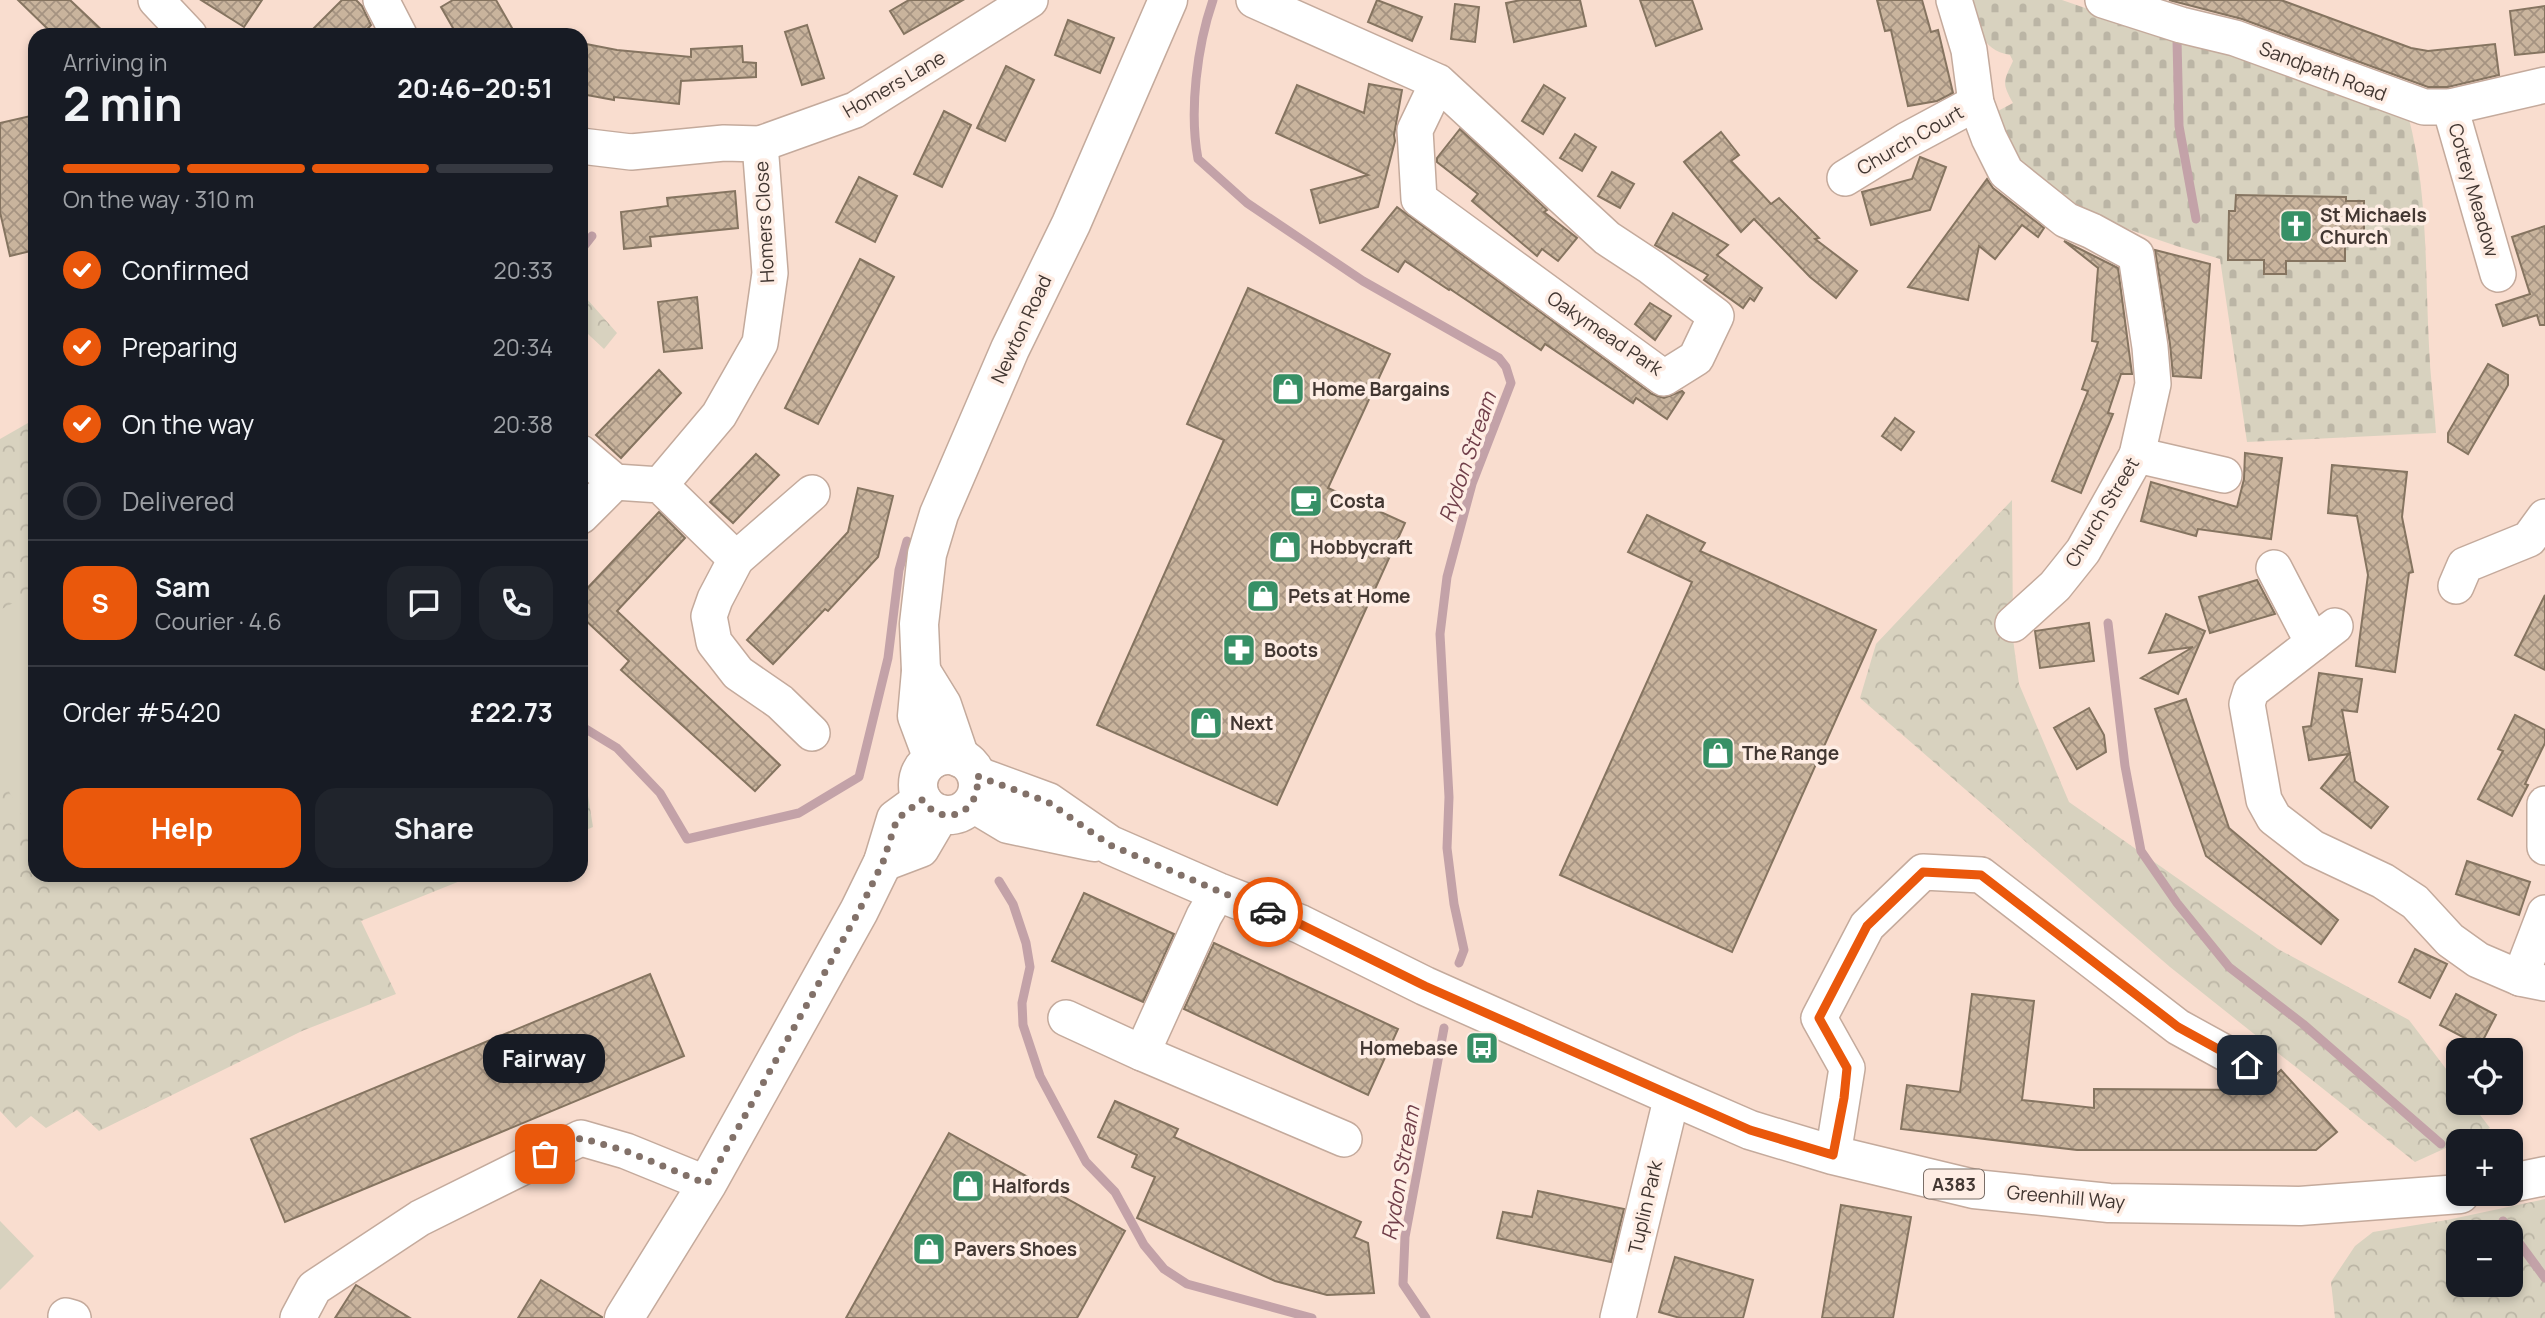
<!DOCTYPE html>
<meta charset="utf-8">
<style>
body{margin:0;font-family:Manrope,sans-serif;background:#20242c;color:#f1f3f6;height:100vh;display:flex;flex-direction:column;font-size:26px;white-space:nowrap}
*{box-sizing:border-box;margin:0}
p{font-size:23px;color:#9ea1a6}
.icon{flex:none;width:38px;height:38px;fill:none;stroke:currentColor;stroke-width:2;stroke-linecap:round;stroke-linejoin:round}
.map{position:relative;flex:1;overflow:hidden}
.panel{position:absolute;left:28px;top:28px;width:560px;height:854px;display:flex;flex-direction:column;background:#171b24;border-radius:21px;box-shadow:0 4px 10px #0003}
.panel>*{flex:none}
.fabs{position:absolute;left:2446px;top:1038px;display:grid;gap:14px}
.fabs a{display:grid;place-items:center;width:77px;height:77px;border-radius:14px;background:#171b24;box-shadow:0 4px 10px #0003;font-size:35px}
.pin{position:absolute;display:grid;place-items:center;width:60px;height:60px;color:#fff;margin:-30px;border-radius:14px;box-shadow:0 4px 10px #0006}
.courier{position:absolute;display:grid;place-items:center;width:70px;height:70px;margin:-35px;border:5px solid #ea580c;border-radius:50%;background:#fff;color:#222;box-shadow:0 2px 9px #0007}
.bubble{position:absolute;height:49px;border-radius:21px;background:#171b24;box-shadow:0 4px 10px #0003;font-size:23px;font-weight:700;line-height:49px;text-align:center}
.headline em{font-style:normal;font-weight:700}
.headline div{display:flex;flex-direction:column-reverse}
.headline{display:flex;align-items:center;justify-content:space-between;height:119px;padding:0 35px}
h1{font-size:46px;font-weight:700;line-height:52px}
.bar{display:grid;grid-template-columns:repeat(4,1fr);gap:10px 7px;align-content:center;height:84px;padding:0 35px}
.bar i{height:9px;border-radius:5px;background:#363941}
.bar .on{background:#ea580c}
.bar p{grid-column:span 4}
.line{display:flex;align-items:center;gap:18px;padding:0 35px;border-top:2px solid #363941}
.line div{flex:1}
.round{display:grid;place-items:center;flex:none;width:74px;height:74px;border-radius:21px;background:#20242c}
ol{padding:0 35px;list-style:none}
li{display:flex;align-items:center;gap:21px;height:77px}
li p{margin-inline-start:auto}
li .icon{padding:7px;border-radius:50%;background:#ea580c;color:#fff;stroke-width:4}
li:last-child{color:#9ea1a6}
li i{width:38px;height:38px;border:4px solid #363941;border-radius:50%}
.cta{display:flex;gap:14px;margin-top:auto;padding:14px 35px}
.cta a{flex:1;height:80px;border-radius:21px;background:#ea580c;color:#fff;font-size:28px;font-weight:700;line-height:80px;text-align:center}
.cta a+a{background:#20242c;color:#f1f3f6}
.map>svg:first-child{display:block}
.forest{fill:url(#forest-crowns);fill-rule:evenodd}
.cemetery{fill:url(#cemetery-stones)}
.garden{fill:#d8d2bf}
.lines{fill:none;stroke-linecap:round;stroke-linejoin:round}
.stream{stroke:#c3a2a8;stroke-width:9}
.building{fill:url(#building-cross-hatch);stroke:#857460;stroke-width:2}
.minor-casing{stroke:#c4aa9c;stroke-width:38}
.major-casing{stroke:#c4aa9c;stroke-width:41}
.minor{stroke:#fff;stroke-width:35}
.major{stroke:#fff;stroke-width:38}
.done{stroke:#827169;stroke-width:7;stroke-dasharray:0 12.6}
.route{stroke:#ea580c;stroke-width:9}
.labels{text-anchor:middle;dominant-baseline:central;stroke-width:7;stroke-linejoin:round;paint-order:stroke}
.shield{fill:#feede4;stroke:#7a6e67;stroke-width:2}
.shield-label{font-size:18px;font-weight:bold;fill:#423732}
.street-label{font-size:19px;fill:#423732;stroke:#feede4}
.poi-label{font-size:19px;font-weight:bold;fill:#423732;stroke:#feede4;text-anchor:start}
.water-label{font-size:21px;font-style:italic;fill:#703e49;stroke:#feede4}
</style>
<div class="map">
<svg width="2545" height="1318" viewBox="0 0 2545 1318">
<defs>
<pattern id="forest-crowns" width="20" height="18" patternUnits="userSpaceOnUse" patternTransform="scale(1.75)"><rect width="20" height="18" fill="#d8d2bf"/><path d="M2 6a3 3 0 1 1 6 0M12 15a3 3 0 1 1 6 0" fill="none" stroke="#bbb5a5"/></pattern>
<pattern id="cemetery-stones" width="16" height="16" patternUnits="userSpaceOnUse" patternTransform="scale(1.75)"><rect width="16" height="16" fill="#d8d2bf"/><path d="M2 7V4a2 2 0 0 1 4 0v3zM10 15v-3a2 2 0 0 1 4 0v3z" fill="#bbb5a5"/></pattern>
<pattern id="building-cross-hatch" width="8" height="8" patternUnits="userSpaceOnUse" patternTransform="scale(1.75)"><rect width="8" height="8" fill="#c9b49d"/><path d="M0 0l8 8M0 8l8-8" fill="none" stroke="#a59381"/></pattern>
</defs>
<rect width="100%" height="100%" fill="#f9ddcf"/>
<g class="forest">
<polygon points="586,298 617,333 604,349 588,334 581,342 581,304"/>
<polygon points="35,419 35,875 475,875 361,921 396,994 302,1031 99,1131 77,1110 46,1128 31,1116 16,1128 0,1111 0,439"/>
<polygon points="2012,500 2013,639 2019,684 2069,802 2278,949 2409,1020 2459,1086 2459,1102 2471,1103 2490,1128 2415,1162 2170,967 1860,698 1876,644"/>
<polygon points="581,752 593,827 581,832"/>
<path d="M2545,1199V1318H2335L2331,1282L2355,1246L2373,1232L2447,1220ZM2511,1232V1284H2459V1232Z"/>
</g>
<path class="cemetery" d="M1967,0H2062L2189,44L2225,50L2408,115C2428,190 2425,269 2429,346C2430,375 2434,404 2436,433L2247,442L2220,259C2157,240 2057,212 2016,156C2007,144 2002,126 1996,112L2013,103C2001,82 2004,81 2013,61L2010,55C1980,50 1977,25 1967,0Z"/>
<g class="garden">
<polygon points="35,591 35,842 0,774 0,610"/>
<polygon points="52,875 94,875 62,894"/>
<polygon points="0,1221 34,1256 0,1290"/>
</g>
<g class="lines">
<g class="stream">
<path d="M1213,0C1197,46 1189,111 1198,159L1247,203L1363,281L1499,358L1506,367L1511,383L1472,484L1447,577L1440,634L1449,797L1447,848L1454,904L1464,950L1459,963"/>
<polyline points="2177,40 2179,126 2196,219"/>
<polyline points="581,250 592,236"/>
<polyline points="2108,623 2125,766 2141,851 2177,903 2229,967 2303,1024 2441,1144"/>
<polyline points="581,726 617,748 660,793 687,839 799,813 859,777 888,658 899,570 907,541"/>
<polyline points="999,881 1013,904 1026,943 1030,967 1022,1003 1023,1025 1040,1076 1086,1162 1115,1192 1144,1245 1164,1269 1187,1284 1312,1318"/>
<polyline points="2503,1221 2511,1232"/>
<polyline points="2511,1232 2545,1278"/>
<polyline points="1426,1318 1403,1284 1405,1237 1444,1028"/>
</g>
</g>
<g class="building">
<polygon points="18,0 70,0 107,35 54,35"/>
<polygon points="201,0 262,0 244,27"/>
<polygon points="342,0 356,0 362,6 371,25 362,35 307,35"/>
<polygon points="453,0 496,0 516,35 457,35 441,7"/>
<polygon points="909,0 963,0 904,34 890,11"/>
<polygon points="1377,0 1422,17 1412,41 1368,22"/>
<polygon points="1521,0 1580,0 1586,26 1514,42 1506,3"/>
<polygon points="1640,0 1692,0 1702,29 1656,46"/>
<polygon points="1877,0 1922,0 1931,32 1938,30 1953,93 1937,101 1908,106 1891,30 1885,31"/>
<polygon points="2169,0 2281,0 2411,48 2428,51 2495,44 2499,75 2448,87 2428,87 2242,19"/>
<polygon points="1455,4 1479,7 1475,42 1451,39"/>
<polygon points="2545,6 2545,52 2515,55 2510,11"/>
<polygon points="1068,20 1114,38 1100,73 1055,55"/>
<polygon points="807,25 824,78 802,85 785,32"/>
<polygon points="581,43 617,50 691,57 691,49 742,46 743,62 756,63 756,77 681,81 679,104 614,97 614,100 581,94"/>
<polygon points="1006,66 1034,80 1005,141 977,128"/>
<polygon points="1369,84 1402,90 1394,135 1395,141 1378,207 1320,223 1311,190 1368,175 1276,133 1297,85 1364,113"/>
<polygon points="1544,85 1565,98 1543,134 1522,121"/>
<polygon points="944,111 971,125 942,187 914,174"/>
<polygon points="35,115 35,250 10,256 0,212 0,123"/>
<polygon points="1460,129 1547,210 1544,212 1577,238 1558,261 1542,249 1537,256 1472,201 1478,194 1437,162 1437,158"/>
<polygon points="1721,132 1739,155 1731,161 1771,204 1779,198 1819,238 1815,239 1857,271 1836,298 1810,277 1754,219 1741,232 1684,162"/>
<polygon points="1575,134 1596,147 1582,171 1560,158"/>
<polygon points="1920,157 1946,167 1930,210 1871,225 1862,192 1912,179"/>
<polygon points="1612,172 1634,184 1620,208 1598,196"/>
<polygon points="859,177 897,196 875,242 836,222"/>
<polygon points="1987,179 1993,188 2044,228 2038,237 2022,225 1995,259 1979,246 1968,300 1908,287"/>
<polygon points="735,191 738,228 650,237 651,246 624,249 621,212 668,206 667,198"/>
<polygon points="2236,195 2346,197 2346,201 2364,201 2364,244 2345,244 2345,261 2286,261 2286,274 2264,274 2264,260 2228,260 2229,211 2235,211"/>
<polygon points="1397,207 1652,394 1664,398 1682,391 1684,393 1667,419 1636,398 1633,403 1545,344 1541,350 1450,289 1449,290 1405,261 1398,272 1362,250"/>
<polygon points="1673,213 1728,245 1717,255 1762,288 1754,301 1750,298 1743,308 1704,280 1708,275 1655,245"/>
<polygon points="2545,226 2545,325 2540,325 2537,315 2503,326 2496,305 2530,294 2512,237"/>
<polygon points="2064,241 2118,268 2132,374 2121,374 2108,413 2113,414 2081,493 2052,481 2088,391 2082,389 2098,342 2092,341 2098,268"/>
<polygon points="2155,250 2210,264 2201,378 2173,376 2170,344"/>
<polygon points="860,259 894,277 818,424 785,408"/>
<polygon points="1248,288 1390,354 1328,488 1405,523 1277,805 1097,725 1224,440 1187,424"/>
<polygon points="697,297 702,348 664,352 658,302"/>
<polygon points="1650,303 1671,316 1655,340 1635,324"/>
<polygon points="2488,364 2508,375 2508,385 2468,454 2448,442 2448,433"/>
<polygon points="659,370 681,393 621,458 596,435"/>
<polygon points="1895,418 1914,432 1901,450 1882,436"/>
<polygon points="2245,453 2282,458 2271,539 2198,529 2196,536 2141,521 2151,482 2237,507 2244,479"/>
<polygon points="756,454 779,475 733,523 710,502"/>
<polygon points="2332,465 2407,472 2402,517 2413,572 2409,573 2395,672 2356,666 2368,575 2357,516 2328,513"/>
<polygon points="858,488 893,496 878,557 828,611 825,609 773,664 747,640 848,532"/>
<polygon points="659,512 685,538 617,611 780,765 755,791 621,670 629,661 581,616 581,595"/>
<polygon points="1647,515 1705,543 1700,551 1876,630 1732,952 1560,875 1692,582 1628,552"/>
<polygon points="2257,580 2275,614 2210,633 2199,597"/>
<polygon points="2545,595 2545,670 2515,655"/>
<polygon points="2166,614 2205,631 2178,694 2141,678 2193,647 2149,653"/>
<polygon points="2089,623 2094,661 2040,668 2035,631"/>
<polygon points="2319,673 2362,679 2357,712 2342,710 2355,781 2388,807 2371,828 2321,788 2349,754 2309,760 2303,727 2311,726"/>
<polygon points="2186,699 2229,828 2338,920 2321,944 2206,856 2155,709"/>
<polygon points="2089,708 2104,735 2106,752 2077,769 2054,728"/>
<polygon points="2515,715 2545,730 2545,743 2525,784 2528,785 2512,816 2478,799 2503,751 2498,749"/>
<polygon points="2467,861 2530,882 2519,915 2456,894"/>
<polygon points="1084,893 1174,934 1143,1002 1052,961"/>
<polygon points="1214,943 1398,1029 1368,1095 1184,1009"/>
<polygon points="2415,949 2447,964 2430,998 2399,982"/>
<polygon points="650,974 684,1056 285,1222 251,1139"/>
<polygon points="1972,994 2034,1001 2022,1100 2094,1108 2094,1089 2260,1090 2281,1070 2337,1132 2316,1150 2077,1150 1901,1129 1907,1085 1960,1092"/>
<polygon points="2456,994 2496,1015 2480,1046 2440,1025"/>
<polygon points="1115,1101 1178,1129 1174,1137 1361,1222 1354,1237 1368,1243 1374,1293 1327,1295 1275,1281 1137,1218 1155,1177 1132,1167 1137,1155 1098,1137"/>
<polygon points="949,1133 1125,1231 1077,1318 846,1318"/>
<polygon points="1538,1191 1624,1209 1611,1262 1497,1238 1503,1212 1532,1217"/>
<polygon points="1841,1205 1911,1217 1893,1318 1822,1318"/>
<polygon points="1675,1257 1753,1280 1743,1318 1680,1318 1659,1312"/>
<polygon points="541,1280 602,1317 602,1318 518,1318"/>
<polygon points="356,1285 410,1318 335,1318"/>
</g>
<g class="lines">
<defs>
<g id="minor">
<polyline points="156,0 189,35"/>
<polyline points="381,0 399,35"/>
<polyline points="1254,0 1438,82 1607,238 1651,267 1716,316 1696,358 1664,378 1419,199 1415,130 1438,82"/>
<polyline points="1954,0 1969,50 1976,103 1989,138 2006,172 2066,220 2092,231 2136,255 2150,347 2153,384 2137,455 2083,551 2055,586 2013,624"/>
<polyline points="2103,0 2181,25 2235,38 2424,107 2450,107 2545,85"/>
<polyline points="2450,107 2498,274"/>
<polyline points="581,146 631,152 724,143 760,144 855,110 1030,0"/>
<polyline points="1845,178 1907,140 1976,103"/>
<polyline points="581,453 615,482 660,485 736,559"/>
<polyline points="2137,455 2224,475"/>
<polyline points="660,485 719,415 760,343 770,273 760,144"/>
<polyline points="812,493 736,559 715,599 709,616 714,642 738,673 780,702 812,733"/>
<polyline points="581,516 615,482"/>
<polyline points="2274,568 2313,643"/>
<polyline points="2456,586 2465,565 2529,539 2545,517"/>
<polyline points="2335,626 2251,691 2247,704 2264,800 2274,818 2313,848 2383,881 2415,902 2450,940 2478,960 2520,978 2545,983"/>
<polyline points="2545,804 2545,847"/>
<polyline points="2520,978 2545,913"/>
<polyline points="1066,1018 1142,1053 1344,1139"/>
<polyline points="1142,1053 1204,916 1218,892"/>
<polyline points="1833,1155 1847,1068 1819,1018 1867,926 1923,872 1981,875 2178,1027 2247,1065"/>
<polyline points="66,1316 73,1318"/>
<polyline points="298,1318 314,1288 420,1218 581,1138 626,1151 707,1184"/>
<polyline points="1618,1318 1672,1096"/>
</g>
<g id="major">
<polyline points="921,671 942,705 960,758"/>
<circle cx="948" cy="785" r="30"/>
<polyline points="933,759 917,716 921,671 919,624 927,554 939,514 1010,349 1071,224 1168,0"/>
<polyline points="977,776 1048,802 1110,845 1218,892 1300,924 1425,986 1672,1096 1750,1130 1833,1155 1974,1189 2109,1203 2300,1206 2460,1194"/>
<polyline points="973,803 1008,824 1094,842"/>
<polyline points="883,862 920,848 940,814"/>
<polyline points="2511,1183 2545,1176"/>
<polyline points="624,1318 707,1184 859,911 883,862 896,819 922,800"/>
</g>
</defs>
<use href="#minor" class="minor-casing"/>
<use href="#major" class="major-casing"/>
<use href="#minor" class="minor"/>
<use href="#major" class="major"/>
</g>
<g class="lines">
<path class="done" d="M545,1154L581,1138L626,1151L707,1184L859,911L883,862L897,819L922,800C944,830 982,812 977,776L1048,802L1110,845L1268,912"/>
<polyline class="route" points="1268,912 1300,924 1425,986 1750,1130 1833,1155 1844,1098 1847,1068 1819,1018 1867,926 1923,872 1981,875 2178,1027 2247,1065"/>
</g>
<defs>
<symbol id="church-square" viewBox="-11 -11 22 22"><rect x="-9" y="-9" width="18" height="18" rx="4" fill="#379066" stroke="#feede4"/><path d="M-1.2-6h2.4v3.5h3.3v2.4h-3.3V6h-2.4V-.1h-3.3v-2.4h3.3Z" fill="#fff"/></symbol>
<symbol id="shop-square" viewBox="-11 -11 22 22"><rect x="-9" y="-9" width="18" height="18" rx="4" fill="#379066" stroke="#feede4"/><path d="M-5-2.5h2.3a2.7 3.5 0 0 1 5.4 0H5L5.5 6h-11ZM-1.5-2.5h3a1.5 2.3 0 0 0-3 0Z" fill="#fff"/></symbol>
<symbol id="cafe-square" viewBox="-11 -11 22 22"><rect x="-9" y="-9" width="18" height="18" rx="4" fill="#379066" stroke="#feede4"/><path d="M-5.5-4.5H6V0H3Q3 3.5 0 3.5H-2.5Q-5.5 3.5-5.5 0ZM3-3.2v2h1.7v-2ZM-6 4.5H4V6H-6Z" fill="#fff"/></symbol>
<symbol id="pharmacy-square" viewBox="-11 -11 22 22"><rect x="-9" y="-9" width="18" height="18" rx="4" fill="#379066" stroke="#feede4"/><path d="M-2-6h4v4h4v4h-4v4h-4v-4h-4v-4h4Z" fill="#fff"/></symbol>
<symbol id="bus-square" viewBox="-11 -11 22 22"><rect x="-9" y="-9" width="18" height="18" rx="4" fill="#379066" stroke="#feede4"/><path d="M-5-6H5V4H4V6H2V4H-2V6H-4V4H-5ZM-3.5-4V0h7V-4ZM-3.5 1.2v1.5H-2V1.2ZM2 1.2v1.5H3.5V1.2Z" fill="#fff"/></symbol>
</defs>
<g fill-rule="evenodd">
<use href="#church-square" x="2277" y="207" width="38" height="38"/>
<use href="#shop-square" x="1269" y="370" width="38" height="38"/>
<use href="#cafe-square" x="1287" y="482" width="38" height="38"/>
<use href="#shop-square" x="1266" y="528" width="38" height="38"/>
<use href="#shop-square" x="1244" y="577" width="38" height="38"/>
<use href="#pharmacy-square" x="1220" y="631" width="38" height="38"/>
<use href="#shop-square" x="1187" y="704" width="38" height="38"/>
<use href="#shop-square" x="1699" y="734" width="38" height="38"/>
<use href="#bus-square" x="1463" y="1029" width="38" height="38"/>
<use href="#shop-square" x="949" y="1167" width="38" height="38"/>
<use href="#shop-square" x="910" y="1230" width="38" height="38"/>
</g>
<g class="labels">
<rect class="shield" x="1924" y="1169.5" width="60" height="29" rx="5"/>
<g class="shield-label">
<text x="1954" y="1184">A383</text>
</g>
<g class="street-label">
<text transform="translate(2323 71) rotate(21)">Sandpath Road</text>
<text transform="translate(894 84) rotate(-30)">Homers Lane</text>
<text transform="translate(1910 140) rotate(-30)">Church Court</text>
<text transform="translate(2474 190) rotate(74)">Cottey Meadow</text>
<text transform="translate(764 222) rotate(-93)">Homers Close</text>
<text transform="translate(1021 329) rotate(-65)">Newton Road</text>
<text transform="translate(1605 333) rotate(34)">Oakymead Park</text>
<text transform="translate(2102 512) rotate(-59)">Church Street</text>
<text transform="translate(2066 1197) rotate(5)">Greenhill Way</text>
<text transform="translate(1645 1207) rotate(-77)">Tuplin Park</text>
</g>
<g class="poi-label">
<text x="2320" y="215">St Michaels<tspan x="2320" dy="22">Church</tspan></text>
<text x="1312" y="389">Home Bargains</text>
<text x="1330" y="501">Costa</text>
<text x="1310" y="547">Hobbycraft</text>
<text x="1288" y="596">Pets at Home</text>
<text x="1264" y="650">Boots</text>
<text x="1230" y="723">Next</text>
<text x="1742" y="753">The Range</text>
<text x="1458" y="1048" text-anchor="end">Homebase</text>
<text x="992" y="1186">Halfords</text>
<text x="954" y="1249">Pavers Shoes</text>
</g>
<g class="water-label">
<text transform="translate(1467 457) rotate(-71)">Rydon Stream</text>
<text transform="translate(1400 1173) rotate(-80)">Rydon Stream</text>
</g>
</g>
</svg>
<div class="fabs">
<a><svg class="icon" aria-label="locate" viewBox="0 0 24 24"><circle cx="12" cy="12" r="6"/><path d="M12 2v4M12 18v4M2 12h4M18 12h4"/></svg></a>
<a>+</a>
<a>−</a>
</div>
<div class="pin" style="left:545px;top:1154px;background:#ea580c"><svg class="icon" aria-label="bag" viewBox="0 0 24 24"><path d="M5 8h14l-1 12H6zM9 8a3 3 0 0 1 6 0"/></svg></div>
<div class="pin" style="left:2247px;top:1065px;background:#1f2937"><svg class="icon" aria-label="home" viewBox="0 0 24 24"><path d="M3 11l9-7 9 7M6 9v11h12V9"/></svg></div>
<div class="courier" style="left:1268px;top:912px"><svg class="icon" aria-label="car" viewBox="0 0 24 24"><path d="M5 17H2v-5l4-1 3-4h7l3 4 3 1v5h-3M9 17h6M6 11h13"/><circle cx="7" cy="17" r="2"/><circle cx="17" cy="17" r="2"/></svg></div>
<div class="bubble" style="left:483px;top:1034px;width:122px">Fairway</div>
<section class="panel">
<div class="headline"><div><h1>2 min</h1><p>Arriving in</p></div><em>20:46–20:51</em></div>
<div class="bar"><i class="on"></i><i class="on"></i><i class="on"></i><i></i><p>On the way · 310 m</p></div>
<ol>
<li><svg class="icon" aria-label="check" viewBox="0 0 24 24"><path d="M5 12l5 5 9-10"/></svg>Confirmed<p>20:33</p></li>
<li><svg class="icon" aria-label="check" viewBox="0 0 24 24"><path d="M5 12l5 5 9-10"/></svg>Preparing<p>20:34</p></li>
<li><svg class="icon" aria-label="check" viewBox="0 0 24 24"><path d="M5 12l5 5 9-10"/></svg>On the way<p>20:38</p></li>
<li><i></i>Delivered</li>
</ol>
<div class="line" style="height:126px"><b class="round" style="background:#ea580c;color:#fff">S</b><div><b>Sam</b><p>Courier · 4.6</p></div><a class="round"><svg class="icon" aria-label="chat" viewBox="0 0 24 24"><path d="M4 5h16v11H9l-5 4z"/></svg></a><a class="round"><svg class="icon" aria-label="phone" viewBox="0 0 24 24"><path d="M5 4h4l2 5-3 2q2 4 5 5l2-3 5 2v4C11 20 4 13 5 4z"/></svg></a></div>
<div class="line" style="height:91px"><div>Order #5420</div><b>£22.73</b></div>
<div class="cta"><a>Help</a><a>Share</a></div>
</section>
</div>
